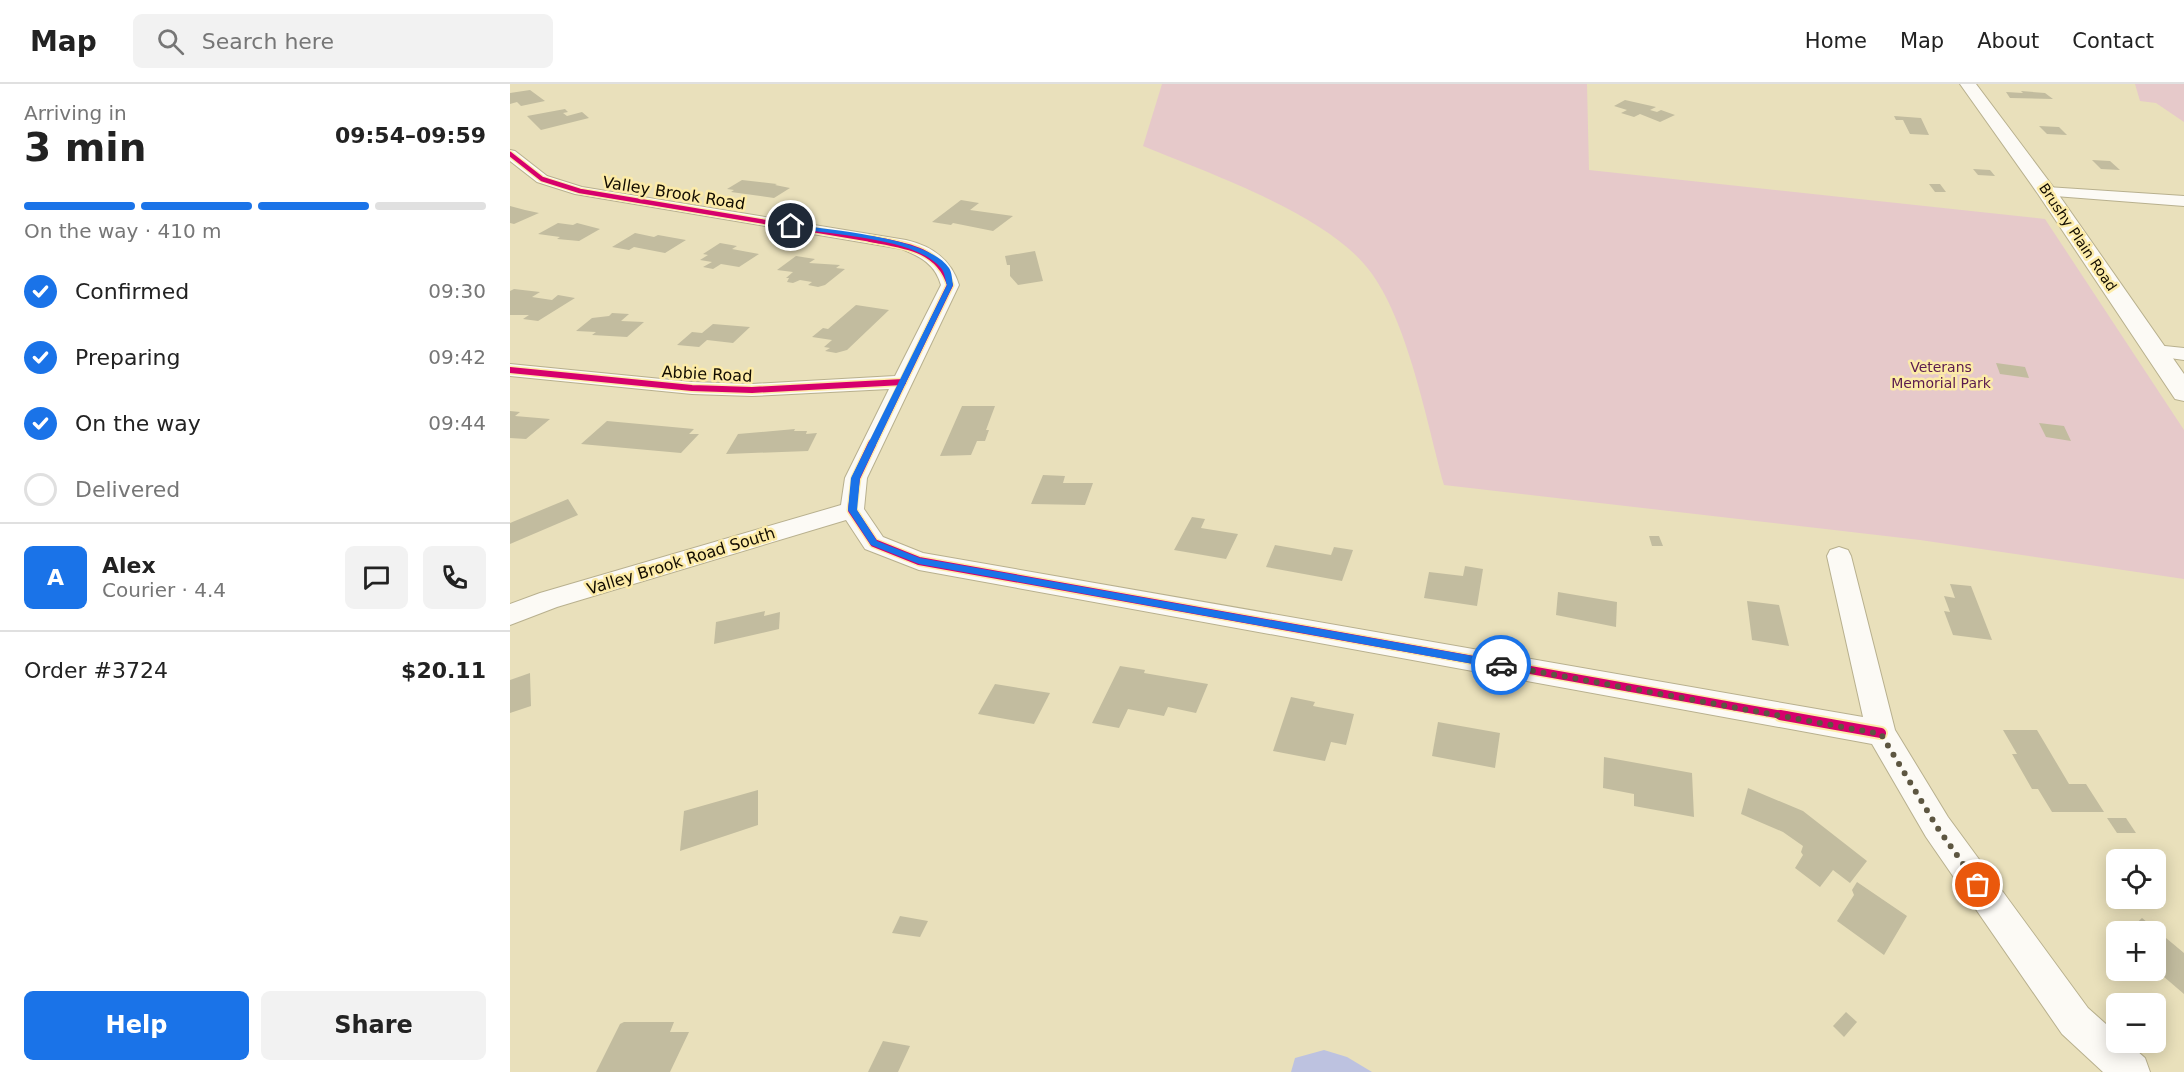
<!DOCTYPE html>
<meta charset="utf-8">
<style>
body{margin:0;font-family:"DejaVu Sans",sans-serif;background:#f2f2f2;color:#222;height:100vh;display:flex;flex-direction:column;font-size:22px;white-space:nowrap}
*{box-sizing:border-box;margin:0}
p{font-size:20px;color:#767676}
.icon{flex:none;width:33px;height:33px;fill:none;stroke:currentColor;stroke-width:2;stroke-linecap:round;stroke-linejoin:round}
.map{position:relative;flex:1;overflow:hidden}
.sheet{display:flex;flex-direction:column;background:#fff;width:510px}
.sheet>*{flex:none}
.tools{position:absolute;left:1596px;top:765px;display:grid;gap:12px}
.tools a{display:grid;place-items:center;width:60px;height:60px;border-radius:9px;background:#fff;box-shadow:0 3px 15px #0003;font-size:30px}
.pin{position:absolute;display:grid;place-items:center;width:51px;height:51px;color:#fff;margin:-26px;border:3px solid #fff;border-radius:50%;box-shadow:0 2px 6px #0007}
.courier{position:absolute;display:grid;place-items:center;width:60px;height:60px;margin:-30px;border:4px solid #1a73e8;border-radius:50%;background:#fff;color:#222;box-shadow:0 2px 8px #0007}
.summary em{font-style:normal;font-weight:600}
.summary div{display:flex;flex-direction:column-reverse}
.summary{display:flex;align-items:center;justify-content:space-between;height:102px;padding:0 24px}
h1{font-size:39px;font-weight:600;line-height:45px}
.bar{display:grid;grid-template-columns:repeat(4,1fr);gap:9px 6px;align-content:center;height:72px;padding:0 24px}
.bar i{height:8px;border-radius:4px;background:#e0e0e0}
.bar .selected{background:#1a73e8}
.bar p{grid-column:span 4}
.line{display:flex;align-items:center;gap:15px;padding:0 24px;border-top:2px solid #e0e0e0}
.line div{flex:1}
.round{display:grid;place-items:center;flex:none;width:63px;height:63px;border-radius:9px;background:#f2f2f2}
ol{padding:0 24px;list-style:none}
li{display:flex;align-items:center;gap:18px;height:66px}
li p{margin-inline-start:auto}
li .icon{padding:6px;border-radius:50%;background:#1a73e8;color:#fff;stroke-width:4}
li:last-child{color:#767676}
li i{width:33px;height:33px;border:3px solid #e0e0e0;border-radius:50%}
.button{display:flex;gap:12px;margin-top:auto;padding:12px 24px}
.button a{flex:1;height:69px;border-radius:9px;background:#1a73e8;color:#fff;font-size:24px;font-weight:600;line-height:69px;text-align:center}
.button a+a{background:#f2f2f2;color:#222}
header{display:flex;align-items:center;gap:36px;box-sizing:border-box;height:84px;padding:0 30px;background:#fff;border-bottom:2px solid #e0e0e0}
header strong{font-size:28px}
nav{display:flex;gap:33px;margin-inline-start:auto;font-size:21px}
.search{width:420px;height:54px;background:#f2f2f2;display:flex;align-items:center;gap:15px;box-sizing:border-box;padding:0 21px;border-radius:9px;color:#767676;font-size:22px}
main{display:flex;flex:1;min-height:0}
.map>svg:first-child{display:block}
.green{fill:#e6c9ca}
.water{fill:#bdc2e0}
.building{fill:#c2bc9f}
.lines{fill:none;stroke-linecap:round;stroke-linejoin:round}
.minor-casing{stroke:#b8b08e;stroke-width:2}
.major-casing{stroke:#b8b08e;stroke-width:2}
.minor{fill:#fcfaf5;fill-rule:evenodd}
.major{fill:#fcfaf5;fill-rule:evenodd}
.cycleway-far3-casing{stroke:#fceba8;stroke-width:7}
.cycleway-far2-casing{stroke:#fceba8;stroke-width:9}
.cycleway-far1-casing{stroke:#fceba8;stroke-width:11}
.cycleway-casing{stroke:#fceba8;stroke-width:14}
.cycleway-far3{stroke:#d6006c;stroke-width:4.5}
.cycleway-far2{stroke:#d6006c;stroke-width:6}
.cycleway-far1{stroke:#d6006c;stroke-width:8}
.cycleway{stroke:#d6006c;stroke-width:10}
.route{fill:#1a73e8}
.done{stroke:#5d5641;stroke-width:6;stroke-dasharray:0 10.8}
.labels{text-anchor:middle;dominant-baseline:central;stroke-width:5;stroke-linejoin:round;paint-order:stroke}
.far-street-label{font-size:14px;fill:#120c00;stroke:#fceba8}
.far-park-label{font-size:14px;fill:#5a1b4f;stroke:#fceba8}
.street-label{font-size:16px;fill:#120c00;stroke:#fceba8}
</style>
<header>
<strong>Map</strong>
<div class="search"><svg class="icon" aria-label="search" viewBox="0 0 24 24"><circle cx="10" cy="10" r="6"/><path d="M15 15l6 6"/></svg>Search here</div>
<nav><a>Home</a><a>Map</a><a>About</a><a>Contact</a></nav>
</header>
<main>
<section class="sheet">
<div class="summary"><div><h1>3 min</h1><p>Arriving in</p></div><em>09:54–09:59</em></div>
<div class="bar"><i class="selected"></i><i class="selected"></i><i class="selected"></i><i></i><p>On the way · 410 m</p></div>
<ol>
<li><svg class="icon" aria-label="check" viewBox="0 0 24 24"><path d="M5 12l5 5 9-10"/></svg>Confirmed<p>09:30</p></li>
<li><svg class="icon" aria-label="check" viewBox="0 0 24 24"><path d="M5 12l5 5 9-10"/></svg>Preparing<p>09:42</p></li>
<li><svg class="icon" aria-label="check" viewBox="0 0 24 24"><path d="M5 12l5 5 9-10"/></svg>On the way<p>09:44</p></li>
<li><i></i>Delivered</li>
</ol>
<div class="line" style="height:108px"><b class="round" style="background:#1a73e8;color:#fff">A</b><div><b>Alex</b><p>Courier · 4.4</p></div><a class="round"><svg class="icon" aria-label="chat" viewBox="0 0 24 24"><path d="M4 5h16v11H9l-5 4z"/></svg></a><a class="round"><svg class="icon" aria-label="phone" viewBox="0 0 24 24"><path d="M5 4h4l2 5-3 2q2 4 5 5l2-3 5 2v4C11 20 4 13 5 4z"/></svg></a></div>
<div class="line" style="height:78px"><div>Order #3724</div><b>$20.11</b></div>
<div class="button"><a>Help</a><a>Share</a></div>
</section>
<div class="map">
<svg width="1674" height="988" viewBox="0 0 1674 988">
<rect width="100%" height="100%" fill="#e9e0bb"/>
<g class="green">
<path d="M652,0H1077L1079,86L1535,135L1674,346V495L1410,456L934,401C917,339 898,236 859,186C817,130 698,89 633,62Z"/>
<polygon points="1625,0 1674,0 1674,38 1646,19 1630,17"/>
</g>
<polygon class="water" points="814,966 837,973 862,988 781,988 785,974"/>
<g class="building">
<polygon points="20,6 35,17 11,22 7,18 0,20 0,9"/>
<polygon points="1511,7 1535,9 1543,15 1500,14 1496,8 1513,9"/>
<polygon points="1115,16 1146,23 1140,26 1147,28 1151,26 1165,31 1150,38 1130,30 1124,33 1111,29 1117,26 1104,22"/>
<polygon points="55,25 58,28 53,29 57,32 72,28 79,34 31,46 17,32"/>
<polygon points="1384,32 1411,34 1419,51 1400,50 1393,36 1386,36"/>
<polygon points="1529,42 1549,43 1557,51 1537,50"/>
<polygon points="1582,76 1600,77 1610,86 1591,85"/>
<polygon points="1463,85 1480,86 1485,92 1468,91"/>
<polygon points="232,96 267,100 265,101 280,104 264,114 221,108 224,106 217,105"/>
<polygon points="1419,100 1430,100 1436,108 1425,108"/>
<polygon points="451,116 469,119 460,126 503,132 483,147 443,139 441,141 422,138"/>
<polygon points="0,122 15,126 29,129 4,140 0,139"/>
<polygon points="48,139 63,141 67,139 90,145 69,157 47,155 50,153 28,150"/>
<polygon points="125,149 144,153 148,151 176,156 155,169 124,163 119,166 102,163"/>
<polygon points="210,159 227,162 222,165 249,170 229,183 211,180 203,185 193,183 202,178 190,176 198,171 193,170"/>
<polygon points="525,167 533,197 508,201 500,192 500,181 497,181 495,172"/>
<polygon points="286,172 305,175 299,179 330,181 326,184 335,185 315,201 308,203 298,201 302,198 290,196 283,199 277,198 279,194 276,194 283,188 267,186"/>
<polygon points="4,205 30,208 22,213 42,216 48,211 65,214 28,237 13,235 19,231 0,231 0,207"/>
<polygon points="346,221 379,226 337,266 326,269 315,267 320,264 314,263 322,256 302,253 313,244 318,245"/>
<polygon points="102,229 119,230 111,237 134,238 117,253 82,251 86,248 66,247 82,234 99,232"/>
<polygon points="203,240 240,243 223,259 197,256 189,263 167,261 182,248 192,249"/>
<polygon points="1486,279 1515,283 1519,294 1490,290"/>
<polygon points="452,322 485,322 476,346 479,346 475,357 467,357 461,371 430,372"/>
<polygon points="0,327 10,328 5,332 40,335 16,355 0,354"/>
<polygon points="97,337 184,345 179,350 189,350 171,369 71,360"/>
<polygon points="1529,339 1554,342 1561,357 1536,353"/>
<polygon points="285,345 284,347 297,347 296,350 307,349 298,367 216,370 228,350"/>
<polygon points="533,391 555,392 553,399 583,399 575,421 521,420"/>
<polygon points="58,415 68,431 0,460 0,439"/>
<polygon points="682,433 695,435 691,444 728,450 716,475 664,466"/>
<polygon points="1139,452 1149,452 1153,462 1142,462"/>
<polygon points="765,461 821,471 824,463 843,466 832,497 756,483"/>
<polygon points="955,482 973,485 967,522 914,514 919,488 953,492"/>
<polygon points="1440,500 1461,502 1482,556 1443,551 1434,527 1440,528 1434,512 1445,514"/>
<polygon points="1048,508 1107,518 1106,543 1046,531"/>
<polygon points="1237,517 1269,521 1279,562 1242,556"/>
<polygon points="255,527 254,532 270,528 269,545 204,560 206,538"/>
<polygon points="610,582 635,586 634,589 698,600 686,629 658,623 654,632 618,625 609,644 582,639"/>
<polygon points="20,589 21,622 0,629 0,596"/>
<polygon points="485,600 540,609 524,640 468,630"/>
<polygon points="781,613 805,618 803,622 844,630 836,661 821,658 815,677 763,667"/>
<polygon points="928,638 990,649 985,684 922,672"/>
<polygon points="1493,646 1527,646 1559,700 1576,700 1594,728 1542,728 1528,705 1522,705 1502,670 1507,670"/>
<polygon points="1094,673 1182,689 1184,733 1124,722 1124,710 1093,704"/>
<polygon points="1238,704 1293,727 1357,777 1340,799 1323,786 1310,803 1285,784 1293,771 1291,768 1293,762 1273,748 1231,730"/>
<polygon points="248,706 248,741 170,767 174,727"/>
<polygon points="1597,734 1616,734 1626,749 1607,749"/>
<polygon points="1347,798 1397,832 1374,871 1327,837 1344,811 1342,806"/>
<polygon points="390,832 418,837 410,853 382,849"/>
<polygon points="1632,834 1674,869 1674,910 1646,886 1648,883 1646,881 1646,848 1617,848"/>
<polygon points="1336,928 1347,938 1334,953 1323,942"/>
<polygon points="114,938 164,938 160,948 179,948 160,988 86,988 110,940"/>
<polygon points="373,957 400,962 388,988 358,988"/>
</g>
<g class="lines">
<defs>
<g id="minor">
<path d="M0,66L5,67L37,92L72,103L396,156C422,162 441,175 449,201L357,394L354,425L373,453L413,469L1353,633L1317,472L1320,466L1329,463L1338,466L1341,472L1385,646L1438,733L1578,924L1606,949V958H1617L1635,974L1640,988H1593L1552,950L1416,753L1362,660L409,486L355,465L336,436L47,523L0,541V520L30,509L331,421L335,394L379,305L242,312L182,310L0,292V280L182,298L242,300L385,292L431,201C425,180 411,173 392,165L65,110L27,98L0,77Z"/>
<polygon points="1537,103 1674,112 1674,122 1532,111 1529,108"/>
<polygon points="1645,261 1674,264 1674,276 1638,271 1635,267 1638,263"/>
</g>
<polygon id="major" points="1450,0 1466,0 1544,104 1674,290 1674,317 1665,315 1528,110"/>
</defs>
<use href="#minor" class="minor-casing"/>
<use href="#major" class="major-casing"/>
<use href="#minor" class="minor"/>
<use href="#major" class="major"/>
<defs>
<polyline id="cycleway-far3" points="0,70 32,95 70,107 369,157"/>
<g id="cycleway-far2">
<path d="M360,155C393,161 429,164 440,201L362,362"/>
<polyline points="0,286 182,304 242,306 393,298"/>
</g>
<polyline id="cycleway-far1" points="362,360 346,394 342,426 364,459 409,477 1278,632"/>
<polyline id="cycleway" points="1270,631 1371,649"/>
</defs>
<use href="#cycleway-far3" class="cycleway-far3-casing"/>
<use href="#cycleway-far2" class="cycleway-far2-casing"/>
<use href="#cycleway-far1" class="cycleway-far1-casing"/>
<use href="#cycleway" class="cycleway-casing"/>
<use href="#cycleway-far3" class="cycleway-far3"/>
<use href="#cycleway-far2" class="cycleway-far2"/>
<use href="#cycleway-far1" class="cycleway-far1"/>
<use href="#cycleway" class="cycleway"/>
</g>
<path class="route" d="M281,140C317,146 419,153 439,184C442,188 442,196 443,201L350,394L347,426L367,457L410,474L991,577L996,581L994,584L991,585L409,480L361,461L338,426L341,394L437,201C435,196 435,188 431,184C405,153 318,151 279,143Z"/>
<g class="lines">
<polyline class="done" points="991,581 1371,650 1427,743 1468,801"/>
</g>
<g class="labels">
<g class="far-street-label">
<text transform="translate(1568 153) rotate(56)">Brushy Plain Road</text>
</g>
<g class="far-park-label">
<text x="1431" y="283">Veterans<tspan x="1431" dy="16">Memorial Park</tspan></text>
</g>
<g class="street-label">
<text transform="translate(164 109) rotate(9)">Valley Brook Road</text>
<text transform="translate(197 290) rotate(3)">Abbie Road</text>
<text transform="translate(171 477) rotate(-17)">Valley Brook Road South</text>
</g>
</g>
</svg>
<div class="tools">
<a><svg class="icon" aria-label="locate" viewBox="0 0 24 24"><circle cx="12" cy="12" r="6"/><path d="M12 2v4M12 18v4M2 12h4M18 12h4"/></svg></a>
<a>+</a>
<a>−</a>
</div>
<div class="pin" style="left:1468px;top:801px;background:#ea580c"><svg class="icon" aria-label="bag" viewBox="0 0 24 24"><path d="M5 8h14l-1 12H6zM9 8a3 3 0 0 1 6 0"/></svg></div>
<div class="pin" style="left:281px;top:142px;background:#1f2937"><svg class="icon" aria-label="home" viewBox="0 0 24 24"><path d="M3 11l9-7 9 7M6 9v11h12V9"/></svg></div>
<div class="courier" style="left:991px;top:581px"><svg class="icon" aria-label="car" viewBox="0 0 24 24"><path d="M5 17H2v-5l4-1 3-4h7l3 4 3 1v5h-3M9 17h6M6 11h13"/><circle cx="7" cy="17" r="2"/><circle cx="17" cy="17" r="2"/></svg></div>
</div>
</main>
